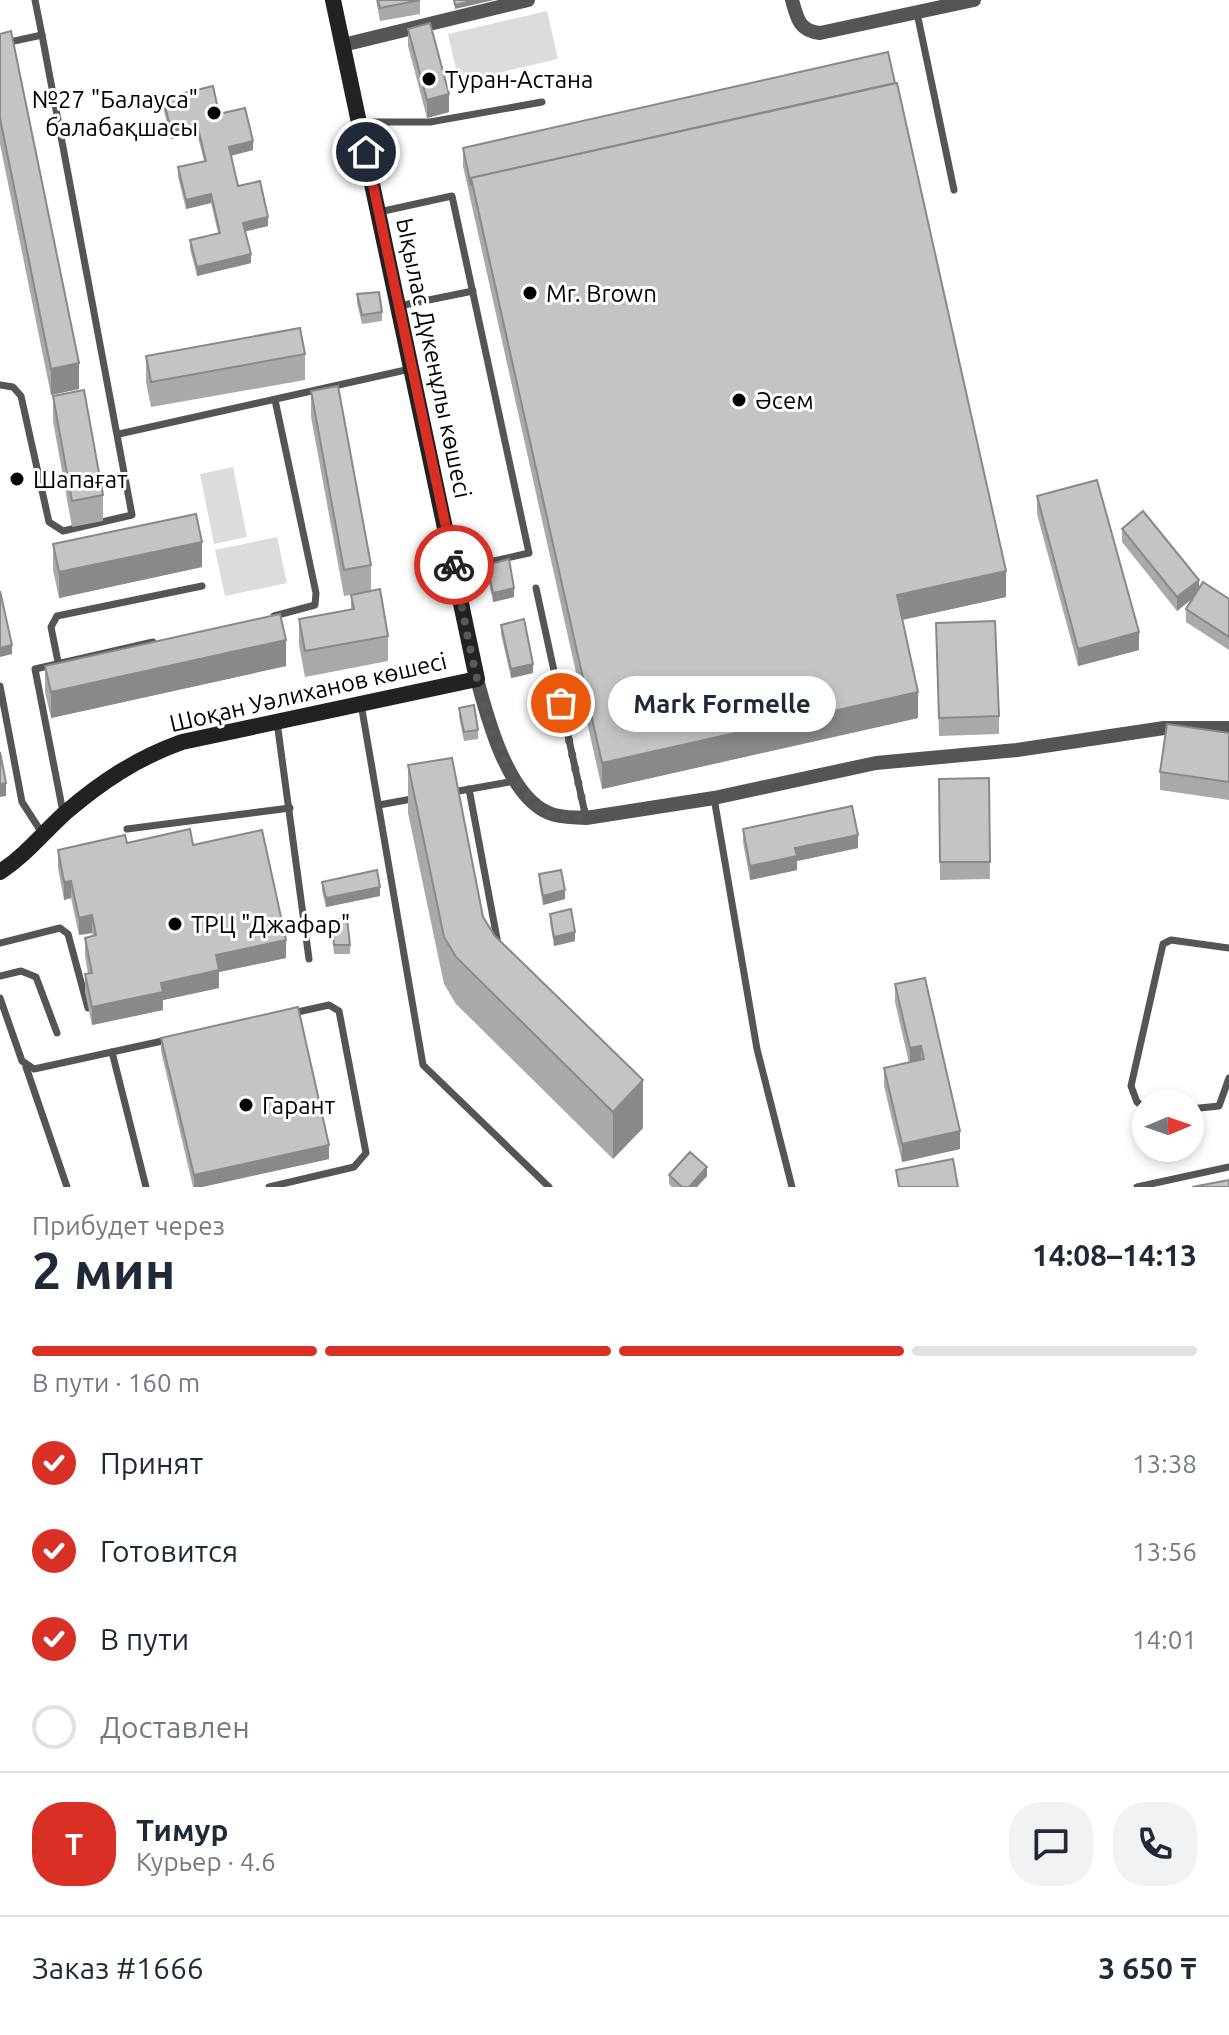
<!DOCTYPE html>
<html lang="ru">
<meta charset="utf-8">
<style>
body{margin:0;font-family:Ubuntu,sans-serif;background:#f2f2f3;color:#1f2937;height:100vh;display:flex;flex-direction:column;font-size:30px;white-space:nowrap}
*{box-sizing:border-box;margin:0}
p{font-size:26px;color:#747a83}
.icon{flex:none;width:44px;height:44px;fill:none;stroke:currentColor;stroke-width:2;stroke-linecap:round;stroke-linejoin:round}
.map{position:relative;height:1187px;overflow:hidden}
.side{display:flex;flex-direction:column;background:#fff;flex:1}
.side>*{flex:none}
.needle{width:52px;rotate:88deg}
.controls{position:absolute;left:1132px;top:1090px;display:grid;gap:16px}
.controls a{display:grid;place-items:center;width:72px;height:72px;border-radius:50%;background:#fff;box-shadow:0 4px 12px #0003;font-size:40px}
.pin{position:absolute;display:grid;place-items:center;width:68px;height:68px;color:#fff;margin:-34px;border:4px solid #fff;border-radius:50%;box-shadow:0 2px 8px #0007}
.courier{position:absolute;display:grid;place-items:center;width:80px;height:80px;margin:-40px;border:6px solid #d93025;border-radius:50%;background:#fff;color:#222;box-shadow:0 2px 10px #0007}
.bubble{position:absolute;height:56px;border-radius:28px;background:#fff;box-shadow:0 4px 12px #0003;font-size:26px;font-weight:700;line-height:56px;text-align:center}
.overview em{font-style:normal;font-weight:700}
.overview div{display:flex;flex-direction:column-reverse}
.overview{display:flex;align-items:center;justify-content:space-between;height:136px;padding:0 32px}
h1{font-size:52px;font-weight:700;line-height:60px}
.bar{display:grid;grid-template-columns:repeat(4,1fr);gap:12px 8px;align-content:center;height:96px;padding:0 32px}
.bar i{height:10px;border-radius:6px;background:#e0e1e3}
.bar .current{background:#d93025}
.bar p{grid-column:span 4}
.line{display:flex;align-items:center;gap:20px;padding:0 32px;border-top:2px solid #e0e1e3}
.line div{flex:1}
.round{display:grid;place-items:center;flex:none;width:84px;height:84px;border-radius:32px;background:#f2f2f3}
ol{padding:0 32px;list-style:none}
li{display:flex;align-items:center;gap:24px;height:88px}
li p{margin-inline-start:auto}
li .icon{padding:8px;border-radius:50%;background:#d93025;color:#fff;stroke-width:4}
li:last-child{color:#747a83}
li i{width:44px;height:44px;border:4px solid #e0e1e3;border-radius:50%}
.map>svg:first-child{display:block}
.green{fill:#dcdcdc}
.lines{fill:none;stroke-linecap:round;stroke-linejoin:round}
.lane{stroke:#555;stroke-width:7}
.street{stroke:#555;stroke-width:14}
.secondary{stroke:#222;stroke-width:16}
.wall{fill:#a9a9a9}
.shaded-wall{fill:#898989}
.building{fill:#c4c4c4;stroke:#898989;stroke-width:2}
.done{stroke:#595959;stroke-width:8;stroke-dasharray:0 14.4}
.route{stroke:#d93025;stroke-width:10}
.poi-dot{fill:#000;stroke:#fff;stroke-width:3}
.labels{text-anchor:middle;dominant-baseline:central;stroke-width:6;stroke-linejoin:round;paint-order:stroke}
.poi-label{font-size:24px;fill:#000;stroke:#fff;text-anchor:start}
.street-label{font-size:24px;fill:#000;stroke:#fff}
</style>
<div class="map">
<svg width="1229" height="1187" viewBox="0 0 1229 1187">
<rect width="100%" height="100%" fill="#fff"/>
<g class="green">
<polygon points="547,11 558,59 459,82 448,34"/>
<polygon points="233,467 247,537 214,544 200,474"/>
<polygon points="277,537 287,583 225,596 215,550"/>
</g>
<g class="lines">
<g class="lane">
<polyline points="917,13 954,190"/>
<polyline points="0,44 42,35 35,0"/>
<polyline points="360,122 430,122 542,102"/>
<polyline points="379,212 452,196 529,553 454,570"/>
<polyline points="399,306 473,291"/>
<polyline points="0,385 13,387 21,396 49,522 63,531 132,515 42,35"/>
<polyline points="119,434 410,369"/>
<polyline points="536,588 586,818"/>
<polyline points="274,616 315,605 316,593 275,400"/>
<polyline points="58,662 51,627 57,616 202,586"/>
<polyline points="0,686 22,802 42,833"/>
<polyline points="361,704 423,1065 549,1187"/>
<polyline points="277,722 309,959"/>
<polyline points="469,789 498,944"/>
<polyline points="453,792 515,781"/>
<polyline points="714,798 757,1049 792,1187"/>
<polyline points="379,805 417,798"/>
<polyline points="63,812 35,669 153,642"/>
<polyline points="127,829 290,808"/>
<polyline points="0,943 60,928 68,934 88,1008"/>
<polyline points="0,976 21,971 36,977 57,1033"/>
<polyline points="0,998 22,1061 34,1069 167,1040"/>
<polyline points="112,1052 146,1187"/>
<polyline points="26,1067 67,1187"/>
<polyline points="1146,1109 1137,1102 1131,1086 1163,944 1171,940 1229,948"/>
<polyline points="1190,1109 1219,1106 1229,1078"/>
<polyline points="269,1187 354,1167 366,1153 339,1011 329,1005 293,1013"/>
<polyline points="1137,1187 1229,1167"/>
</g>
<g class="street">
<path d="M792,0C797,18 799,31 820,33L974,0"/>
<polyline points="343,45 528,0"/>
<path d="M477,679C487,717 508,797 549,813C560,818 573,817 586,818L714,798L876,763L1017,750L1164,728H1229"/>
</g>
<path class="secondary" d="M0,872C26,855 43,833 65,813C101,782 137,758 182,742L477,679L333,0"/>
</g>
<g class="wall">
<polygon points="376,0 420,0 420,14 380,21"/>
<polygon points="408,29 449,112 427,118 408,46"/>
<polygon points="0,34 79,389 51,395 0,144"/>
<polygon points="163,98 219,114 253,150 231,156 238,186 268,226 245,231 251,263 197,276 190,249 190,240 218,233 211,203 186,209 178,177 178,167 204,161 197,133 171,139 163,107"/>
<polygon points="463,148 1006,597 902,620 918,718 602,789 463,166"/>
<polygon points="357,294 382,312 382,321 362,324 357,303"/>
<polygon points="305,354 305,380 151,407 146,382 146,356"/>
<polygon points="311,391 371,565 371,591 344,596 311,417"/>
<polygon points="53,396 103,495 103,521 72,527 53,421"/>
<polygon points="1037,496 1139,650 1078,666 1037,514"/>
<polygon points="1122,529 1199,589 1229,599 1229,650 1186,622 1186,609 1193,598 1177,611 1122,542"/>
<polygon points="53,544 202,567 59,598 53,570"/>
<polygon points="487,565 514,597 493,602 487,574"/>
<polygon points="351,595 388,636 388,661 305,677 299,645 299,619 351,610"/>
<polygon points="936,623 999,716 999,734 939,736"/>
<polygon points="501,625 533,673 511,678 501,634"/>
<polygon points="45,666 286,666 51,718 45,692"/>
<polygon points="459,708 478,730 478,739 464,741 459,717"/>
<polygon points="1229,733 1229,800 1160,790 1160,772"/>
<polygon points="408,765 483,917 495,936 643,1128 613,1159 456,1004 444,984 408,813"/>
<polygon points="989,778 990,879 940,880 939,779"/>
<polygon points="743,829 858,848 797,861 797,870 750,880 743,842"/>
<polygon points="127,843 193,845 286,958 219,972 219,988 163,1000 163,1010 92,1025 85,992 85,974 88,974 85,956 85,938 93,936 92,933 79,935 71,898 64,900 58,868 58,850"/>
<polygon points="539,874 565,899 543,905 539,883"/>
<polygon points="322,882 380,896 326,907 322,891"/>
<polygon points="550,914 575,941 554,946 550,923"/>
<polygon points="331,920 350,945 350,954 334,954"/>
<polygon points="925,978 960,1149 902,1162 884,1086 884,1068 909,1063 895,1002 895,984"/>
<polygon points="161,1038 329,1159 202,1187 193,1187 161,1051"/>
<polygon points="669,1175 707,1176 697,1187 672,1187 669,1184"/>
</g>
<g class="shaded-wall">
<polygon points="475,0 494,0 455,9 455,5"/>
<polygon points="449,94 449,112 427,118 427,100"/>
<polygon points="197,124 197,133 171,139 171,130"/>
<polygon points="253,141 253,150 229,156 229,147"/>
<polygon points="211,194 211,203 186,209 186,200"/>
<polygon points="268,217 268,226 243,232 243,223"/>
<polygon points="251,254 251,263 197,276 197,267"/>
<polygon points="79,363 79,389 51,395 51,369"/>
<polygon points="202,542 202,567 59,598 59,572"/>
<polygon points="1006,571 1006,597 897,621 897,595"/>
<polygon points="1199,580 1199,593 1177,611 1177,597"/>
<polygon points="514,588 514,597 493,602 493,593"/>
<polygon points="1139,632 1139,650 1078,666 1078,649"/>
<polygon points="286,640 286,666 51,718 51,692"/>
<polygon points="12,645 12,654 0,657 0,648"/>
<polygon points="533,664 533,673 511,678 511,669"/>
<polygon points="918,692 918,718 602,789 602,763"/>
<polygon points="6,783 6,796 0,797 0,784"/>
<polygon points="858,835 858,848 797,861 797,870 750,880 750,866 795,848"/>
<polygon points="71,881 71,898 64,900 64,882"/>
<polygon points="380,887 380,896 326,907 326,898"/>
<polygon points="565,890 565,899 543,905 543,896"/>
<polygon points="92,915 92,933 79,935 79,918"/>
<polygon points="575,932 575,941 554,946 554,937"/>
<polygon points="286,940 286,958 219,972 219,988 163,1000 163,1010 92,1025 92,1007 161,983 216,955"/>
<polygon points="921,1046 921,1064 910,1066 910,1048"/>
<polygon points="643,1080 643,1128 613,1159 613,1112"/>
<polygon points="960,1131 960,1149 902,1162 902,1144"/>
<polygon points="329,1145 329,1159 202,1187 194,1187 194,1175"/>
<polygon points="707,1167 707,1176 697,1187 689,1187"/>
</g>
<g class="building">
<polygon points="378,0 420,0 380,8"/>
<polygon points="454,0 475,0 455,5"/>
<polygon points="430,23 449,94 427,100 408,29"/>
<polygon points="11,31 79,363 51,369 0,118 0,34"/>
<polygon points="888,52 895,83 471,178 471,186 463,148"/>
<polygon points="897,83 1006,571 897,595 918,692 602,763 471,178"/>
<polygon points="213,86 219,114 245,108 253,141 229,147 238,186 260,181 268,217 243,223 251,254 197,267 190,240 220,233 211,194 186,200 178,167 206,161 197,124 171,130 163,98"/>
<polygon points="379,292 382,312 362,315 357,294"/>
<polygon points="300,328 305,354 151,382 146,356"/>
<polygon points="338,386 371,565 344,570 311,391"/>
<polygon points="84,390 103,495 72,501 53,396"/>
<polygon points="1097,480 1139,632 1078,649 1037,496"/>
<polygon points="1143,511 1199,580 1177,597 1122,529"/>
<polygon points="196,514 202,542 59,572 53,544"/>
<polygon points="509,559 514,588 493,593 487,565"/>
<polygon points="1203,582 1229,599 1229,637 1186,609"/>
<polygon points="380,589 388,636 305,651 299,619 354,609 351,595"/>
<polygon points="0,591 12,645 0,648"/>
<polygon points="280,614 286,640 51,692 45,666"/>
<polygon points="524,619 533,664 511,669 501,625"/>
<polygon points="995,621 999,716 939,718 936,623"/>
<polygon points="474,705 478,730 464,732 459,708"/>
<polygon points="1167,724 1229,733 1229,782 1160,772"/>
<polygon points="0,752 6,783 0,784"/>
<polygon points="452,758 483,917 495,936 643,1080 613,1112 456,957 444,937 408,765"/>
<polygon points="989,778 990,862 940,862 939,779"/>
<polygon points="852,806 858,835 795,848 797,856 750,866 743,829"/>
<polygon points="190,829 193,845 262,830 286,940 216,955 219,970 161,983 163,992 92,1007 85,974 92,973 85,938 96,935 92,915 79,918 71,881 64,882 58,850 125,835 127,843"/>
<polygon points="377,870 380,887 326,898 322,882"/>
<polygon points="561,870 565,890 543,896 539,874"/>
<polygon points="571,909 575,932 554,937 550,914"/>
<polygon points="347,918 350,945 334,945 331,920"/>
<polygon points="925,978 960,1131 902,1144 884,1068 924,1059 921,1046 910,1048 895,984"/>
<polygon points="298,1007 329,1145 194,1175 161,1038"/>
<polygon points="690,1152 707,1167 689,1187 682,1187 669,1175"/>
<polygon points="953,1159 958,1187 899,1187 896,1170"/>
<polygon points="1229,1180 1229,1187 1192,1187"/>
</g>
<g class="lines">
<path class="done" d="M454,565C467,629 486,774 544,810C556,818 572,817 586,818L561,703"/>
<polyline class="route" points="366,152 454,565"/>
</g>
<g class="poi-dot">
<circle cx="429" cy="79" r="8"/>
<circle cx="214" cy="113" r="8"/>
<circle cx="530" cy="293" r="8"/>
<circle cx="739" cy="400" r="8"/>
<circle cx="17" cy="479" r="8"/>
<circle cx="175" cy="924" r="8"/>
<circle cx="246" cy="1105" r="8"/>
</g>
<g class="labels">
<g class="poi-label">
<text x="445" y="79">Туран-Астана</text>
<text x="198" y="99" text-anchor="end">№27 "Балауса"<tspan x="198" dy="28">балабақшасы</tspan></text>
<text x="546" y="293">Mr. Brown</text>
<text x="755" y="400">Әсем</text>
<text x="33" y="479">Шапағат</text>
<text x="191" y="924">ТРЦ "Джафар"</text>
<text x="262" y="1105">Гарант</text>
</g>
<g class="street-label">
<text transform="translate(434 358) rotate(78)">Ықылас Дүкенұлы көшесі</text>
<text transform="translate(308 692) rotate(-13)">Шоқан Уәлиханов көшесі</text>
</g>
</g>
</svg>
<div class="controls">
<a><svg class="needle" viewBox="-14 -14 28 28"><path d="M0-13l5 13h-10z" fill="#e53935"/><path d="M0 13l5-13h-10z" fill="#747a83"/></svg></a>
</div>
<div class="pin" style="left:561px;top:703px;background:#ea580c"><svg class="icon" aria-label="bag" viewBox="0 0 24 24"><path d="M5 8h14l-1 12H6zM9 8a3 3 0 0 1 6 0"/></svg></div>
<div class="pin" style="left:366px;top:152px;background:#1f2937"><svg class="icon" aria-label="home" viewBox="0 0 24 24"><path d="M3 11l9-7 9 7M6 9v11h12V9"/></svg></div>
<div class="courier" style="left:454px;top:565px"><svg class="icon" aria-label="bike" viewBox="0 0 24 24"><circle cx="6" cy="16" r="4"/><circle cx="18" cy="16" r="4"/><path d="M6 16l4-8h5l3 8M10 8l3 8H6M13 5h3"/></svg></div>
<div class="bubble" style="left:608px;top:676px;width:228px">Mark Formelle</div>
</div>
<section class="side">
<div class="overview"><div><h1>2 мин</h1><p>Прибудет через</p></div><em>14:08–14:13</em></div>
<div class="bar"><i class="current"></i><i class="current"></i><i class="current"></i><i></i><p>В пути · 160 m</p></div>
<ol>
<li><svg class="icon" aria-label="check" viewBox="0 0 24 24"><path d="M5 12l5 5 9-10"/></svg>Принят<p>13:38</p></li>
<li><svg class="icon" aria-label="check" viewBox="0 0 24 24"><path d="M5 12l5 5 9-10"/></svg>Готовится<p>13:56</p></li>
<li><svg class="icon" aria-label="check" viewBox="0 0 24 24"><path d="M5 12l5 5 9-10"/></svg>В пути<p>14:01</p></li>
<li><i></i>Доставлен</li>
</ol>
<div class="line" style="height:144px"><b class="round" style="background:#d93025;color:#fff">Т</b><div><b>Тимур</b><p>Курьер · 4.6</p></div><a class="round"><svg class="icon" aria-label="chat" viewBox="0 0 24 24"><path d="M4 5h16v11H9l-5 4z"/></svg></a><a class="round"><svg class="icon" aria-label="phone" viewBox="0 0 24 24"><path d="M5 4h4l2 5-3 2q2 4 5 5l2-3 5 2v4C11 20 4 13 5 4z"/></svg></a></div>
<div class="line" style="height:104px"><div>Заказ #1666</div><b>3 650 ₸</b></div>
</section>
